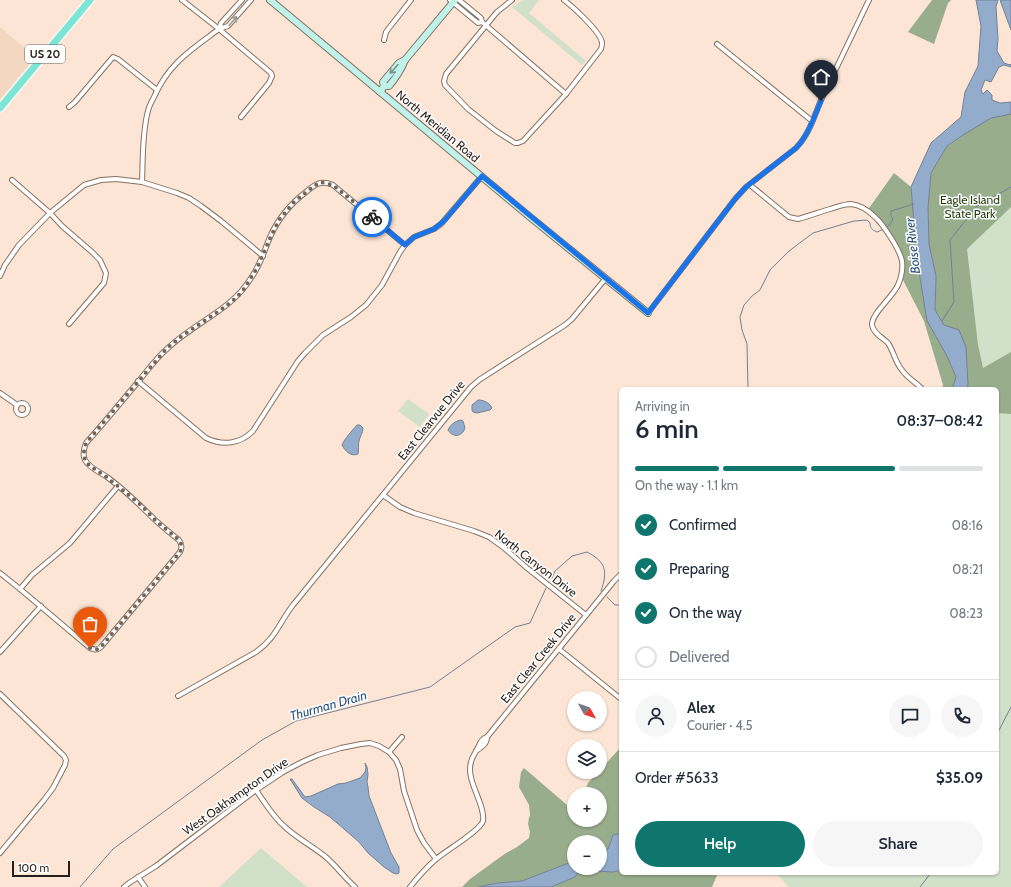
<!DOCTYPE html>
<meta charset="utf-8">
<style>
body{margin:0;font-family:Cabin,sans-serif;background:#f6f6f7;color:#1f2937;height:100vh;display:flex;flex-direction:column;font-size:15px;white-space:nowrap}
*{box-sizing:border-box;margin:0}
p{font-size:13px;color:#747a83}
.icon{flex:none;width:22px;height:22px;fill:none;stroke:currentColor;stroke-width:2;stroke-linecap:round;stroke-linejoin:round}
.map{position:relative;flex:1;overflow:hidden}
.drawer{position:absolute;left:619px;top:387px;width:380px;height:488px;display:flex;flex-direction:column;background:#fff;border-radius:6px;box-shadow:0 1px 3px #0004}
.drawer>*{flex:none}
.needle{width:26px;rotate:130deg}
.fabs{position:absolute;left:567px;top:691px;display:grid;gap:8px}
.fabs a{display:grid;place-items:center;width:40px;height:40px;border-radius:50%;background:#fff;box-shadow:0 1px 3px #0004;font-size:20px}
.scale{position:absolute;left:12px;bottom:10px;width:58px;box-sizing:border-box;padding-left:4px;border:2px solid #261e18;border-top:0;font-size:11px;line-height:14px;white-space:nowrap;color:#261e18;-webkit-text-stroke:3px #fff;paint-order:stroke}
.pin{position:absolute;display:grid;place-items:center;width:34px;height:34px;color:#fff;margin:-41px -17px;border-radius:50% 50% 50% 0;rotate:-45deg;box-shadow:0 0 4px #0007}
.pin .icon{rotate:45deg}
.courier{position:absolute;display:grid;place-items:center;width:40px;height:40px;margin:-20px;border:3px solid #1a73e8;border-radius:50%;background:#fff;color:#222;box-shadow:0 1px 5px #0007}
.head em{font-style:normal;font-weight:600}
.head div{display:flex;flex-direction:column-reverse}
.head{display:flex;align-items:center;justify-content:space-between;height:68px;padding:0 16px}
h1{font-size:26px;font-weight:600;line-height:30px}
.bar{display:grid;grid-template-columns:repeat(4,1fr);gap:6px 4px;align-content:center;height:48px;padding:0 16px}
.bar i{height:5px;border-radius:3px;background:#e0e1e3}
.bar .selected{background:#0f766e}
.bar p{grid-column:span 4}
.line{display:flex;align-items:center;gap:10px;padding:0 16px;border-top:1px solid #e0e1e3}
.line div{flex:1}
.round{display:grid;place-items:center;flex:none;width:42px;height:42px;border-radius:21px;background:#f6f6f7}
ol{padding:0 16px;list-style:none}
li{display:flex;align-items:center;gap:12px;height:44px}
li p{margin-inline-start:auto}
li .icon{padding:4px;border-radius:50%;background:#0f766e;color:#fff;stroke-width:4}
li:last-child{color:#747a83}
li i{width:22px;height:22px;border:2px solid #e0e1e3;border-radius:50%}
.action{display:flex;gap:8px;margin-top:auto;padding:8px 16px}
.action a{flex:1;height:46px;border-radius:24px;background:#0f766e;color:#fff;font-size:16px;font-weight:600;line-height:46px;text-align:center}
.action a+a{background:#f6f6f7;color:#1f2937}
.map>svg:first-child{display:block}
.built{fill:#f4d7c1}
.green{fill:#d1e0c9}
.forest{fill:#97ad8b}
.water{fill:#93accc;stroke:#728196}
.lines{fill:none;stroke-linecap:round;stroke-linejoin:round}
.stream{stroke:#728196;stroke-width:1}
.street-casing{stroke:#867262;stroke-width:6}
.secondary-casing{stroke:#867262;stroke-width:8}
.primary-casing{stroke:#fff;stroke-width:9}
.street{stroke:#fff;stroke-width:4}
.secondary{stroke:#bef2ea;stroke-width:6}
.primary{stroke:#7ce5d6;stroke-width:7}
.oneway{stroke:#9d9a97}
.oneway2{stroke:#7a938c}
.done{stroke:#71645a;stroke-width:4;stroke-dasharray:0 7.2}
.route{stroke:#1a73e8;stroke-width:5}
.labels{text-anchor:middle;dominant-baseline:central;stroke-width:3;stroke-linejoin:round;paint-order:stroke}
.shield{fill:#fff;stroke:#67625d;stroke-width:1}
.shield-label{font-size:11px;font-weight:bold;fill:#261e18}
.street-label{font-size:12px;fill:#261e18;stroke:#fff}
.park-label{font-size:12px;fill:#1f3c08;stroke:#fff}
.water-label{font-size:13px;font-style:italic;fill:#2f537f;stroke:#fff}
</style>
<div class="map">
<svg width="1011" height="887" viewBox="0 0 1011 887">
<rect width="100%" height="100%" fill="#fce5d4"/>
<polygon class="built" points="0,27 35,57 0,100"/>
<g class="green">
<polygon points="523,0 539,0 529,13 586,61 582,65 512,7"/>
<polygon points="1011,132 1011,887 789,887 776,873 997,873 997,389 967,389 968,384 935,310"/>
<polygon points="408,399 429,414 420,427 398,411"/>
<polygon points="261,848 307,887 219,887"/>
</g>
<g class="forest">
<polygon points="932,0 951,0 948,3 934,44 908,32"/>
<polygon points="1011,114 1011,207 967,249 978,345 983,368 1011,352 1011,414 997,413 997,389 967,389 968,384 966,347 944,325 935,310 936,276 929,244 928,208 931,173 947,146 963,135 991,118"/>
<polygon points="894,173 911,187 917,259 947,356 956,377 952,389 942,389 943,385 924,321 902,278 904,267 903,256 886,230 867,211"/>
<polygon points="621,747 621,833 613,835 608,849 600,854 600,842 574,842 574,861 522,881 498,883 478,887 462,887 470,879 506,853 517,847 529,838 530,832 528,824 529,818 530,815 529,805 519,787 521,772 524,768 574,811 574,820 600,820 600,794 583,794 588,783 598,772 600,772 600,770"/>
<polygon points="580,870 613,872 621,870 621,873 718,873 712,887 551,887 575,877"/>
</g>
<g class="water">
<polygon points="976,0 998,0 996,7 998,38 997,51 1004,63 1010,65 1011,64 1011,67 1004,65 999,67 991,82 985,80 981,90 983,94 987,90 992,95 992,100 1000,103 1011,102 1011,114 991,118 963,135 947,146 931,173 928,208 929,244 936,276 935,310 944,325 959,330 966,347 968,384 967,389 952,389 956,377 947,356 927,321 917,259 911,187 931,143 961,117 965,92 978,66 981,26"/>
<polygon points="1000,0 1011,0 1011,30"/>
<path d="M478,400C483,400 489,402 492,408L490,410L477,413L473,412L472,410V405Z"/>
<path d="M461,420L463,421L465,428C462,437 453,438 448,430C450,425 455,421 461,420Z"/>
<path d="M357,425H360L363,428C363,433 360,436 359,441C358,445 359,450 358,454C351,457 345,451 342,445C345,438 351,432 357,425Z"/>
<polygon points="365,763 367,767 368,774 367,782 368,787 369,796 391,853 399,867 399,873 397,874 393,873 384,867 368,853 359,842 330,817 314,807 302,798 290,779 292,779 305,797 311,796 338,784 346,783 360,778 365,772 366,768"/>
<polygon points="621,833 621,870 613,872 580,870 575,877 551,887 478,887 498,883 522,881 574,861 574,868 600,868 600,854 608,849 613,835"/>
</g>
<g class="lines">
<g class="stream">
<polyline points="886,227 890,225 893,219 891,216 891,211 914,204"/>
<polyline points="942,321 954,302 950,240 976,207 1011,187"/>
<path d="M748,389L747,344L742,330L740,317L744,305L752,296L760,290L770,270L789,251L813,233L854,221L867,220L870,223C870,228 872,230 877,232L884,229"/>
<path d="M552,578L555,571L572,556L587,552C606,562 608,571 601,591"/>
<polyline points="607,597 615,605 621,605"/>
<polyline points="997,734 1011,707"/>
<polyline points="80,887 113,849 262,740 296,721 430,687 515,627 530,623 546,588"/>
<polyline points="920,887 930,874"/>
</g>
<defs>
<g id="street">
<polyline points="182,0 219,29 271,73 272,76 269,83 241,117"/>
<polyline points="242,0 221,23 219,29 228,26 251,0"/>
<polyline points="450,0 478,23 482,22 481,18 459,0"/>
<path d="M512,0L497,12L446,74L444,81L445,85L468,109L496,131L515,143H518L523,141L566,94L601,49C602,46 602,45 602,43C601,32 573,7 564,0"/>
<polyline points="482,22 566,94"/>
<polyline points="384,40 386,32 389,28 411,0"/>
<polyline points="717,44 812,121"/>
<polyline points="69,107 75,102 113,57 118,59 157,90"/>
<polyline points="12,180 50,213 62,226 92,252 100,260 106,273 104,283 69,324"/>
<path d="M142,182C143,160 142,132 148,111C149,106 152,101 154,97C169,63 191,50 219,29"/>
<path d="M750,185L789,217L798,219C809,216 820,212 830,209C837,207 844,204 851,204C860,205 869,211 875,217C883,224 900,250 902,261C903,268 901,278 898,285C893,297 871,314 872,325C873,333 883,338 888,343C894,352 895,362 902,370C907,378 916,382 922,389"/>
<polyline points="0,276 5,265 19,245 50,213 84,185 101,180 116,179 142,182 177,193 189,198 201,206 221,221 263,256"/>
<path d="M648,313L735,199L746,187L796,148C809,135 814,117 821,100C837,66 853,33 869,0"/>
<path d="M138,381L206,438C223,446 240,444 253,431L298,361L305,353L323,335L351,317L366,305L382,285L400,252L405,245L414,237L434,229L441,224L447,217L482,176"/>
<polyline points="0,393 17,405"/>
<circle cx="22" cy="409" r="6"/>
<polyline points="383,495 400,507 414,513 474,531 489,537 503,547 527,568 586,615"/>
<path d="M0,573L20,589L90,648C94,650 98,650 101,647L180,552C182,548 182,544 179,540C171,534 163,527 155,520C140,505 125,490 107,477C100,472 89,468 85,460C82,454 84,448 86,443C104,423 121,402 138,382C147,371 156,358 168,348C195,322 231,311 251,278C260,266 264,251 270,237C278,219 290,204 306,192C315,184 321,180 333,185L405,245"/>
<polyline points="20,589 32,575 70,543 118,486"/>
<polyline points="559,649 621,699"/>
<polyline points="0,652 41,606"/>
<polyline points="0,694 64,756 66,760 65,765 53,788 44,800 0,853"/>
<path d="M178,696L256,652C276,638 279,623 293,605L471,387L479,380L565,325L572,319L606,278"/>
<polyline points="487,737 614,581 621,574"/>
<polyline points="389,752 402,737"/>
<path d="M256,790C265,803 273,817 285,827C298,839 314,847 327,858C337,867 345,878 355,887"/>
<polyline points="138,877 145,887"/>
<polyline points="124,887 129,883 156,866 256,790 283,772 302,762 318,755 341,748 361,744 370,743 379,746 389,752 396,760 400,769 404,791 417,830 424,843 436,859"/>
<path d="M410,887C418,877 426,868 435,860C445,851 480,831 483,821C484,815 482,809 480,803C476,791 467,775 471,762C472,757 474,755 476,751C480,745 480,739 487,737C487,744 482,747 476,751"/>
</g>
<g id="secondary">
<polyline points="270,0 530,217 648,313"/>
<polyline points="405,60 455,0"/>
<path d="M380,92L384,86H389C395,79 401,70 405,60L399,63L383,82L384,86"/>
</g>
<polyline id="primary" points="0,108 90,0"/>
</defs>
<use href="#street" class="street-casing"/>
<use href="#secondary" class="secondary-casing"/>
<use href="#primary" class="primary-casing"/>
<use href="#street" class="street"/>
<use href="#secondary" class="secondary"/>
<use href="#primary" class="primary"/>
</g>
<defs><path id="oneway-shaft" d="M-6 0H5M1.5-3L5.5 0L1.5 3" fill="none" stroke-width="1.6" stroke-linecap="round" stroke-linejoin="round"/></defs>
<use class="oneway" href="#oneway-shaft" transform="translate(233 21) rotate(-49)"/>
<use class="oneway2" href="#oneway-shaft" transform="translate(394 69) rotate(132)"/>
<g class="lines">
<path class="done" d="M90,648C94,650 98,650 101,647L180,552C182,548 182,544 179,540L156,521L142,506L108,478L90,466L86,462L84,457V450L86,443L166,349L182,336L222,309L236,298L244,289L257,268L271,236L279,220L294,202L314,186L321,182L333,185L372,217"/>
<path class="route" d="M372,217L405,245L414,237L434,229L444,221L482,176L648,313L735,199L746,187L796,148C808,136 814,117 821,101"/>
</g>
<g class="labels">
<rect class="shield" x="25" y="45" width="40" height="18" rx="3"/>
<g class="shield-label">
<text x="45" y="54">US 20</text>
</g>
<g class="street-label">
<text transform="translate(438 126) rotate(40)">North Meridian Road</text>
<text transform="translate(431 420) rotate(-51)">East Clearvue Drive</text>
<text transform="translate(536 563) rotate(38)">North Canyon Drive</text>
<text transform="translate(538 658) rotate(-51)">East Clear Creek Drive</text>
<text transform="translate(235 796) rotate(-35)">West Oakhampton Drive</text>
</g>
<g class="park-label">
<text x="970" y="199">Eagle Island<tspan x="970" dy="14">State Park</tspan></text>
</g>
<g class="water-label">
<text transform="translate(912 246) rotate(-96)">Boise River</text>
<text transform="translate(328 705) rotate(-16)">Thurman Drain</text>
</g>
</g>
</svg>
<div class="fabs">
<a><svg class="needle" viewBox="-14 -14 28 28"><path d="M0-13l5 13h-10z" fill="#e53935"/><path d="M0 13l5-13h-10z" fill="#747a83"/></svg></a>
<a><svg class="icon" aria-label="layers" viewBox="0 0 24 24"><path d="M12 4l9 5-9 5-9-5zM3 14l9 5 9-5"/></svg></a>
<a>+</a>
<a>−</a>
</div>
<div class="scale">100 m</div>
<div class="pin" style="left:90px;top:648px;background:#ea580c"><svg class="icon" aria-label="bag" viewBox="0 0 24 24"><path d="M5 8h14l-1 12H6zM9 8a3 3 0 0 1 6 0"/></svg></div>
<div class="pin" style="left:821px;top:101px;background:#1f2937"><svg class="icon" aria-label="home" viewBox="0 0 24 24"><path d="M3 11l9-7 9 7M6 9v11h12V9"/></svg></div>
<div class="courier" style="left:372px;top:217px"><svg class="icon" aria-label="bike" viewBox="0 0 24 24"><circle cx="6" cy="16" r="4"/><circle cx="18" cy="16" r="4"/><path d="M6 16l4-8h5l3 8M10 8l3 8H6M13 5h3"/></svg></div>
<section class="drawer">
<div class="head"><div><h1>6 min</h1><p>Arriving in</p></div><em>08:37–08:42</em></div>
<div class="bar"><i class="selected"></i><i class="selected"></i><i class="selected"></i><i></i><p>On the way · 1.1 km</p></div>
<ol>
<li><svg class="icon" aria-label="check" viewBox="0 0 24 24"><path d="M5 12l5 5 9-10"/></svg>Confirmed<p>08:16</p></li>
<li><svg class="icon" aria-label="check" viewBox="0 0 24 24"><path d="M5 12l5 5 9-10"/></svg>Preparing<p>08:21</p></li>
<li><svg class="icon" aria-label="check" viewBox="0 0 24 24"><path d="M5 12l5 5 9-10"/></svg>On the way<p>08:23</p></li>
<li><i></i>Delivered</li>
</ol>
<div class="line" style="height:72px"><a class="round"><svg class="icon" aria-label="person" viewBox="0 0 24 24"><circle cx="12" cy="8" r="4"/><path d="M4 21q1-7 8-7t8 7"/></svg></a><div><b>Alex</b><p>Courier · 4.5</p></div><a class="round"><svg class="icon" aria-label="chat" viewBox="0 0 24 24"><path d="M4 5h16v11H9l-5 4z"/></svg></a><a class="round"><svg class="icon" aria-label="phone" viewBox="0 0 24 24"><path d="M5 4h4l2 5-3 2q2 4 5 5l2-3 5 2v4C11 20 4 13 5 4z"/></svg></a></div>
<div class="line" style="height:52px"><div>Order #5633</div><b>$35.09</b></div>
<div class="action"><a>Help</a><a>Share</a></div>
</section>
</div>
